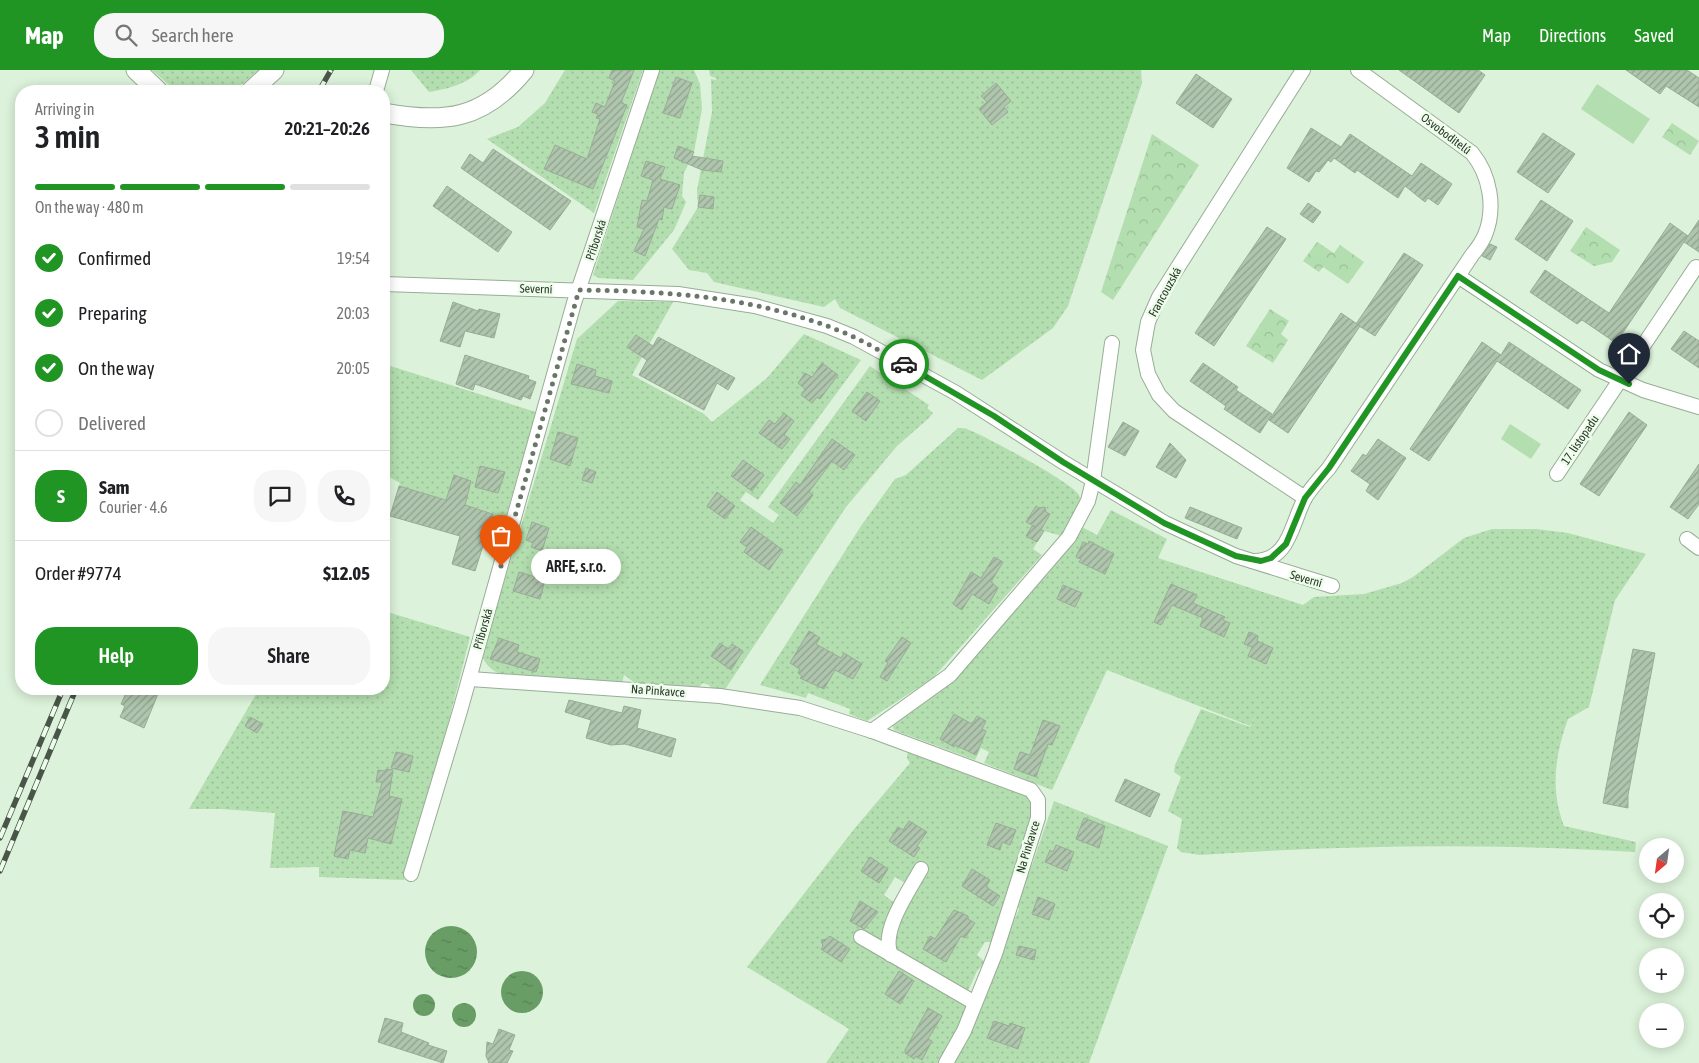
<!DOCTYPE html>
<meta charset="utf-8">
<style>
body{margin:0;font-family:"Asap Condensed",sans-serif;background:#f6f6f6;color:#202124;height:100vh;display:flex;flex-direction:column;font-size:19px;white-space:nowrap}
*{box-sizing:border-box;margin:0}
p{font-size:16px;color:#757577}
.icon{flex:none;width:28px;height:28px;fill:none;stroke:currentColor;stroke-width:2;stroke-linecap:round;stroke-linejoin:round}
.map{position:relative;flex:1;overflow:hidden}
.drawer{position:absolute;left:15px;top:15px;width:375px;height:610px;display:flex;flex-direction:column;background:#fff;border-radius:20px;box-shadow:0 2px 12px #0003}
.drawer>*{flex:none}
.needle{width:32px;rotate:209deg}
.fabs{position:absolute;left:1639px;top:768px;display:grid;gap:10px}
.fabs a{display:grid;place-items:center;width:45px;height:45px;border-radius:50%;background:#fff;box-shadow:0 2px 12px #0003;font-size:25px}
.pin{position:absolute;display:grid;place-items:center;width:42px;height:42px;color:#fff;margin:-51px -21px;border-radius:50% 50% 50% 0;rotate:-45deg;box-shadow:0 0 5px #0007}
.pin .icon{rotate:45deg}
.courier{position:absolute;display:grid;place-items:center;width:50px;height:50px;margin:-25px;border:4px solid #219523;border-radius:50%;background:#fff;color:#222;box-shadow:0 1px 6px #0007}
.bubble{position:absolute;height:35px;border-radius:18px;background:#fff;box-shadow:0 2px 12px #0003;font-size:16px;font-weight:600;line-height:35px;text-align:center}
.overview em{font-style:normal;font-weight:600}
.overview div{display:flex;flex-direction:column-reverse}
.overview{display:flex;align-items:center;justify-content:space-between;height:85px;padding:0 20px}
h1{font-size:32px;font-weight:600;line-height:38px}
.bar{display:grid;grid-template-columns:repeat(4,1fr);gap:8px 5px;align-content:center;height:60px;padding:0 20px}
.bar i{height:6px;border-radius:4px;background:#e0e0e0}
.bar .current{background:#219523}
.bar p{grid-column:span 4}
.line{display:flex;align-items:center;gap:12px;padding:0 20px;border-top:1px solid #e0e0e0}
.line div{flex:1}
.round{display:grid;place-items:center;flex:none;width:52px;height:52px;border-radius:20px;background:#f6f6f6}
ol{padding:0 20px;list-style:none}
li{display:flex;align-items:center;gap:15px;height:55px}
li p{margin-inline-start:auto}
li .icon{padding:5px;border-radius:50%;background:#219523;color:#fff;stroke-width:4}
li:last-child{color:#757577}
li i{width:28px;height:28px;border:2px solid #e0e0e0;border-radius:50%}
.primary-button{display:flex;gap:10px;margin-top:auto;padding:10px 20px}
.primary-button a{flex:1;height:58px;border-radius:20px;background:#219523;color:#fff;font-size:20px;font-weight:600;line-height:58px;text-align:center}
.primary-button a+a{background:#f6f6f6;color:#202124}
header{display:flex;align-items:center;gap:30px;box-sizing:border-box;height:70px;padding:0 25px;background:#219523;color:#fff}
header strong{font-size:24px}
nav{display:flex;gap:28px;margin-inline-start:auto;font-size:18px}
.search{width:350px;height:45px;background:#f6f6f6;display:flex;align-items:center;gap:12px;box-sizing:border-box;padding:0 18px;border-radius:20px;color:#757577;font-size:19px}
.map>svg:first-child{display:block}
.grass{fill:url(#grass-dots)}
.park{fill:url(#park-crowns)}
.pitch{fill:#b3deaf}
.water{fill:url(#water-ripples)}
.building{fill:url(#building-hatch);stroke:#98ad96}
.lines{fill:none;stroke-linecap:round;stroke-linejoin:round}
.minor-casing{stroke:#98ad96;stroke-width:16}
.major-casing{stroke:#98ad96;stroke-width:21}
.minor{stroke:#fff;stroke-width:14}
.major{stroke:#fff;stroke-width:19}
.rail-casing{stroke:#495548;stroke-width:5.5}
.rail{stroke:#ecfeea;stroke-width:4;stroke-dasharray:11;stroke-linecap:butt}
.done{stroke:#6a7768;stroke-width:5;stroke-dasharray:0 9}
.route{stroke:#219523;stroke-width:6}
.labels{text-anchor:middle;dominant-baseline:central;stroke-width:5;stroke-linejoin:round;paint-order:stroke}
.street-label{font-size:12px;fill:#2c352b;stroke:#ecfeea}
</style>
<header>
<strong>Map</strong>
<div class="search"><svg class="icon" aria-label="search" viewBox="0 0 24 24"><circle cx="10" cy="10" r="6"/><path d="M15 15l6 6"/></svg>Search here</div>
<nav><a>Map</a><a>Directions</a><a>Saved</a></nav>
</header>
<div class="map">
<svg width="1699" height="993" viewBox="0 0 1699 993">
<defs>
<pattern id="grass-dots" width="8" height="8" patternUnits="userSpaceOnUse" patternTransform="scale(1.25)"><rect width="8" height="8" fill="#b3deaf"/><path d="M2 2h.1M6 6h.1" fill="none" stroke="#9abf97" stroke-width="1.8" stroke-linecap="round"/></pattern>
<pattern id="park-crowns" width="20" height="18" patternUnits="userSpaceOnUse" patternTransform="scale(1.25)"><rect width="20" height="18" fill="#b3deaf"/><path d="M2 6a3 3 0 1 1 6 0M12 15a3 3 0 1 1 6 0" fill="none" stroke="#9abf97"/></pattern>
<pattern id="water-ripples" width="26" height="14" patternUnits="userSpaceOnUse" patternTransform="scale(1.25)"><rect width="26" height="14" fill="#699d66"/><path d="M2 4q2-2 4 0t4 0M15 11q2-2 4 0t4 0" fill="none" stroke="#578154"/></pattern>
<pattern id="building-hatch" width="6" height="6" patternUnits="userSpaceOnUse" patternTransform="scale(1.25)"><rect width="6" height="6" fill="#afc5ad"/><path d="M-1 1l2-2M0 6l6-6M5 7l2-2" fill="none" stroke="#8fa18d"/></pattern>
</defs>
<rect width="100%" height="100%" fill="#dcf2da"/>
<g class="grass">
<polygon points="152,0 259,0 241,15 227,21 181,21 168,14"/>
<path d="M411,0H480C468,14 447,19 429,22Z"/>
<polygon points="565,0 643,0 594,143 487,69 518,57 545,33"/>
<polygon points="659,0 694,0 700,14 702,39 694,82 684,103 682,126 686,132 674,160 633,210 599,208 593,205"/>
<polygon points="709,0 1141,0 1142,13 1068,236 1053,258 982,310 840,238 835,229 824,237 714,212 707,203 689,200 672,179 698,137 697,120 712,42 711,9 716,10 716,8 710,6"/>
<path d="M618,231L673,232L632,305L704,344L712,352L767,308L804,264L861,290L758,430L746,422L740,430L773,453L779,445L768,437L870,296L929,335L927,338L933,343L929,348L897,376L846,437L724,621L712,620L709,615L703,613L698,618L635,613L624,605L622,614L535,611L521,605C505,610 488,601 482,586L577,269Z"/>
<polygon points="384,294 536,342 497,477 484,473 493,443 399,416 400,413 384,404"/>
<path d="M958,358C962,358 966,358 969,360C985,366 1073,413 1079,425C1084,436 1067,456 1062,466L1044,461L1033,479L1042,485L933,608L867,651L849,644L850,639L808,623L806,628L760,615L861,456L895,409L906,405Z"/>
<path d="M1111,440L1167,469L1158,488L1303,535L1314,527L1364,524L1402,513L1413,507L1464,468L1492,459H1536L1568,463L1646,484L1615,530L1589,637L1568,649C1555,685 1550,719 1564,756L1636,772L1635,782C1490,773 1345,775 1200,785L1181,782L1177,778L1182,749L1168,741L1181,707L1174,702L1175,695L1201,639L1250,657L1256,644L1250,656L1107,600L1052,720L984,693L989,682L981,678L975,690L894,660L892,654L949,612L1082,457L1097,465Z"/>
<polygon points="384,541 470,567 444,670 404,810 319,807 319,797 270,798 275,743 221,739 189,739 259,619 270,619 282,623 282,619 384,619"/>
<polygon points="908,678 1027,725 1033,738 1031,750 992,872 985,872 977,885 985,892 977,901 967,923 892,879 907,814 895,807 884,825 895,833 885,856 881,875 859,862 852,867 968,936 940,993 826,993 849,959 747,897 855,758 910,693 907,688"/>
<path d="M1054,731L1168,776L1089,993H954C961,980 990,926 987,916L1003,878L1006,875L1008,864L1019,839L1017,835L1029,794L1032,795Z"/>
</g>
<g class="park">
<polygon points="1672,53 1699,71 1690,85 1662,67"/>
<polygon points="1152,64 1199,95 1113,230 1101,222"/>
<polygon points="1586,157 1620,180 1612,192 1594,196 1570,181"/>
<polygon points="1317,172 1334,183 1340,175 1364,192 1348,214 1323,197 1319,202 1303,191"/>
<polygon points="1270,239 1289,251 1281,264 1288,270 1273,293 1246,276"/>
</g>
<g class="pitch">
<polygon points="1597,14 1650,49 1633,74 1581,39"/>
<polygon points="1510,354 1541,374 1531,389 1501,369"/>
</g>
<g class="water">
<circle cx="451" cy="882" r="26"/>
<circle cx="522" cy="922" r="21"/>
<circle cx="424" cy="935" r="11"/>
<circle cx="464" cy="945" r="12"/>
</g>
<g class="building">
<polygon points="612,0 634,0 621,33 627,35 593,119 544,99 555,75 587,89 600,49 596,48 598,44 592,42 596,33 605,37 615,11 609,8"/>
<polygon points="1399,0 1478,0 1485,5 1459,43"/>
<polygon points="1626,0 1687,0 1699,8 1699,37 1666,16 1660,24"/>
<polygon points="1196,4 1232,29 1213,58 1176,33"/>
<polygon points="676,7 692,13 680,48 663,43"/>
<polygon points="996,13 1011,31 1004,37 1008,42 992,55 979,39 987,32 981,26"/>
<polygon points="1311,58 1341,77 1350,64 1412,106 1421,93 1452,114 1438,135 1428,128 1425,132 1405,116 1398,128 1357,100 1355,103 1334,88 1331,92 1328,90 1319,102 1316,101 1309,112 1287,98"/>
<polygon points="1543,63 1575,84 1548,123 1517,102"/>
<polygon points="678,76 694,82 692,86 723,91 721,102 702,100 674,88"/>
<polygon points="493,79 571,131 550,160 461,98 470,84 483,93"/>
<polygon points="646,91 665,97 660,109 680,115 672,139 664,137 662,150 659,149 645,186 634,181 644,159 637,157 642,130 647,131 653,110 641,106"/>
<polygon points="447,116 512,162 498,182 433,136"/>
<polygon points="700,125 714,127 713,139 698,137"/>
<polygon points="1541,130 1573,151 1547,191 1515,169"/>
<polygon points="1308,133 1321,142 1313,153 1300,144"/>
<polygon points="1699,150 1699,182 1684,172"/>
<polygon points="1670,153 1688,166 1616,273 1582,250 1577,254 1530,222 1545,200 1609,243"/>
<polygon points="1267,157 1286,169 1214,276 1195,263"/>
<polygon points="1490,174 1497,177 1490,190 1482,186"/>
<polygon points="1404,183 1423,195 1375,266 1356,254"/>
<polygon points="453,232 478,241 479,239 500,244 494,268 465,261 460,277 440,271"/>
<polygon points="1341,243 1360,256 1288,363 1269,350"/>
<polygon points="1684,261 1699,271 1699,298 1671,279"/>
<polygon points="636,265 653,276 658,267 735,308 728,320 717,313 704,340 639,305 647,290 627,277"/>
<polygon points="1482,272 1501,285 1509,272 1581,320 1568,339 1497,291 1429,391 1410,379"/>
<polygon points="465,285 529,306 528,309 536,312 530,329 523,326 521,330 475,314 473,320 456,314"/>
<polygon points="822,293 838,305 820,329 817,327 812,333 801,325 805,319 798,313 805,303 812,307"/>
<polygon points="1203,293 1238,317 1236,320 1272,344 1260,363 1224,339 1226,336 1190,311"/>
<polygon points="577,294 596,300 595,306 612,311 609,323 571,314"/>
<polygon points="867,322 880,331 866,351 852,341"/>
<polygon points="1629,342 1647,355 1599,426 1580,414"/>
<polygon points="784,343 794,351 784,365 790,369 782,379 759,363 769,350 775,354"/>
<polygon points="1123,352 1139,361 1125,386 1108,377"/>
<polygon points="558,362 578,368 570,396 550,389"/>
<polygon points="832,369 855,385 844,400 832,391 809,422 813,425 797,446 780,433 796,412 800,415"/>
<polygon points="1378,369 1406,388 1378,430 1366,421 1370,414 1351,401 1363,384 1366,386"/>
<polygon points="1170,373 1186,390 1176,408 1156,397"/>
<polygon points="743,390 764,405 752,421 731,406"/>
<polygon points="1699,394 1699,434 1688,449 1670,437"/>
<polygon points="480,396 505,402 498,423 475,417"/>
<polygon points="586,398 596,402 592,413 582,410"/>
<polygon points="454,405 471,411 465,435 493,444 475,501 452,494 460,466 390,446 399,416 446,430"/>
<polygon points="717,422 735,436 725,449 707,436"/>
<polygon points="1036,436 1039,438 1045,437 1046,442 1050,444 1041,460 1044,461 1037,472 1026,466 1032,456 1036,457 1026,452"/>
<polygon points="1190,437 1242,458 1237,469 1185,448"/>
<polygon points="532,452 549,458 542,481 531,477 533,473 526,470"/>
<polygon points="751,457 783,480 769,500 744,482 747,477 740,472"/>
<polygon points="1089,471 1114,484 1105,504 1079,492 1081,489 1076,487 1083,472 1088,474"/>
<polygon points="994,487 1003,492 991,512 998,518 989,534 972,524 962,540 953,534 971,502 981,508"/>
<polygon points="519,502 545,510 540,529 513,521"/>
<polygon points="1171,514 1197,525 1193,533 1225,547 1223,550 1230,553 1224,567 1200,556 1203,548 1172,535 1161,555 1154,552"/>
<polygon points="1063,515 1082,523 1075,537 1057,529"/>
<polygon points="809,561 820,568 816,574 841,588 844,583 862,594 853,609 835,600 824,619 800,608 802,606 798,603 800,599 790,593"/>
<polygon points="1249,562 1258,566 1257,571 1273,578 1266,594 1248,586 1252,577 1244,574"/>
<polygon points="902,567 911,573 887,611 880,607 888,593 885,591"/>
<polygon points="499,568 519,575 517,582 540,589 536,602 490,589"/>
<polygon points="720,573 728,579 732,574 743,581 731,600 711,586"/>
<polygon points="1633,579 1655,583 1628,725 1628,738 1603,733"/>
<polygon points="132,619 160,619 144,658 120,647 125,636 121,634 126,623 130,624"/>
<polygon points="569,630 622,643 624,636 641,640 637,658 676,669 671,687 625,674 611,675 586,668 591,650 565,642"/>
<polygon points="954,644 972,654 977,646 986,651 982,659 986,661 976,685 955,675 954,677 940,669"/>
<polygon points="250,647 263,654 257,663 245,656"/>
<polygon points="1043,650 1060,656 1052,675 1048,674 1036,707 1014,699 1020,682 1030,685"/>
<polygon points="396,682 413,686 409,702 391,698"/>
<polygon points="386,699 393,700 389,726 402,729 391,774 368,768 365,783 350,780 348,789 334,786 343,741 373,747 382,712 376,712 378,700 385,701"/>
<polygon points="1125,709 1160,724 1150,747 1115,731"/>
<polygon points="1084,748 1105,756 1099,778 1076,769"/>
<polygon points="909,751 927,762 917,776 920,778 914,787 889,771 898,757 903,760"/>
<polygon points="996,753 1016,760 1010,775 1002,772 1000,780 987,775"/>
<polygon points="1056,775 1074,782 1067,801 1045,792 1050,780 1053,782"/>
<polygon points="870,787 888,799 879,813 861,801"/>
<polygon points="972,799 990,810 986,817 1000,826 993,836 962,816"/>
<polygon points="1038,827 1055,834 1049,850 1032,844"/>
<polygon points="860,831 878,842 864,859 850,851"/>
<polygon points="954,840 968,846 968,849 975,853 965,868 961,866 946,892 923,879 930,866 935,869"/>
<polygon points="830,866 850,879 841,892 821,879 823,876 821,870 827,869"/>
<polygon points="1019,876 1036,880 1034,890 1016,885"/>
<polygon points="899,901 914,911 900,934 885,924"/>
<polygon points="928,938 942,946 928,969 932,971 922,990 916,986 914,989 905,983 905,980"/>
<polygon points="385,948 403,953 401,962 429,973 428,975 447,981 443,993 378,972"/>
<polygon points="994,951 1009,956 1010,953 1025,958 1018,979 987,968"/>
<polygon points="499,959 515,965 509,980 513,981 507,993 489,993 486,986 487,972 493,974"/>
</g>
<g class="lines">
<defs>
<g id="minor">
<polyline points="1303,0 1159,227 1148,252 1143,280 1148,304 1159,325 1174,341 1305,428"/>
<polyline points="376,21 382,0"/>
<polyline points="1458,206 1599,300 1643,320 1699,337"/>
<polyline points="384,214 678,224 755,236 827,256 854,267 956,323 1063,392 1165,453 1236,486 1332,516"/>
<polyline points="1557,404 1696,197"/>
<polyline points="1687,469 1699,478"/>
<path d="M1252,491C1290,492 1291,454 1305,428C1311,418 1321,407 1329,398L1472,185C1477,179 1482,172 1485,165C1496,138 1490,105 1472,83L1358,0"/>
<polyline points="470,609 720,626 800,638 872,661 1031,720 1038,730 1038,748 995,884 964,961 946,993"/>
<polyline points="872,661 950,605 1069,467 1088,431 1093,411 1112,273"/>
<polyline points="411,804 460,641 574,233 652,0"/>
<polyline points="861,867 975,933"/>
<path d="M891,885C880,861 909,821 921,799"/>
</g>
<g id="major">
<polyline points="136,0 158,21"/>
<polyline points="251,21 274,0"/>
<path d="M384,43C444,54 483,50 524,0"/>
</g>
</defs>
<use href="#minor" class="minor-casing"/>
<use href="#major" class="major-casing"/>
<use href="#minor" class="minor"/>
<use href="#major" class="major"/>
<defs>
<g id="rail">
<polyline points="319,21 331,0"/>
<polyline points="0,768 63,619"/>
<polyline points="0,801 76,619"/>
</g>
</defs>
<use href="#rail" class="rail-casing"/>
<use href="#rail" class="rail"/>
</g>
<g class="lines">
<path class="done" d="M501,496L579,220C668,221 757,227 840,261C863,270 883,283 904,294"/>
<polyline class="route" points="904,294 994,346 1063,392 1164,453 1236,486 1261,491 1271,488 1286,474 1305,428 1329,398 1458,206 1599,300 1629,314"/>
</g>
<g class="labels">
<g class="street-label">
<text transform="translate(1446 64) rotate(37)">Osvoboditelů</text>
<text transform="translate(596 170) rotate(-72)">Příborská</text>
<text transform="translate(536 219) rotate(2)">Severní</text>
<text transform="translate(1165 222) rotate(-61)">Francouzská</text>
<text transform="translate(1580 370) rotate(-56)">17. listopadu</text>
<text transform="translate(1306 509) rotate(16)">Severní</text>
<text transform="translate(483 559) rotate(-74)">Příborská</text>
<text transform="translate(658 621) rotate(4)">Na Pinkavce</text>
<text transform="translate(1028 777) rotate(-73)">Na Pinkavce</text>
</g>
</g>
</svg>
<div class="fabs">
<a><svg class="needle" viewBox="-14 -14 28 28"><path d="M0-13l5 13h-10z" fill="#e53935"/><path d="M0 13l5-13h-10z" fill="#757577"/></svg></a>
<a><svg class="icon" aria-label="locate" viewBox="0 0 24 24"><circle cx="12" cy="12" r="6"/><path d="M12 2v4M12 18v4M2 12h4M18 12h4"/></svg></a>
<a>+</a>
<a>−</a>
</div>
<div class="pin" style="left:501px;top:496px;background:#ea580c"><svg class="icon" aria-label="bag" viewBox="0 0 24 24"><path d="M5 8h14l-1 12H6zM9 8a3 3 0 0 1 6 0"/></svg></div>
<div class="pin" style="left:1629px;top:314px;background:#1f2937"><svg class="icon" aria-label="home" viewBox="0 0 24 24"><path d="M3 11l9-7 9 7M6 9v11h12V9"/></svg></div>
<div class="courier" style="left:904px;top:294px"><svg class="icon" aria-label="car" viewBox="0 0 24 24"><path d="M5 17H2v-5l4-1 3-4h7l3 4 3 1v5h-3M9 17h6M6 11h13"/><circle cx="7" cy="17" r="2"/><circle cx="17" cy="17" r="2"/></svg></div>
<div class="bubble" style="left:531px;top:479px;width:90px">ARFE, s.r.o.</div>
<section class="drawer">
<div class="overview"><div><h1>3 min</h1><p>Arriving in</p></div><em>20:21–20:26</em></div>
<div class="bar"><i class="current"></i><i class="current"></i><i class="current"></i><i></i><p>On the way · 480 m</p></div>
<ol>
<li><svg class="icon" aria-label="check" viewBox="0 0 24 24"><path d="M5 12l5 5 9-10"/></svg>Confirmed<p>19:54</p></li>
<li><svg class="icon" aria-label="check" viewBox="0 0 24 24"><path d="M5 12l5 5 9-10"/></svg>Preparing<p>20:03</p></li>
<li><svg class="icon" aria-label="check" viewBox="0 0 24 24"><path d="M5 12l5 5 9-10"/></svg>On the way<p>20:05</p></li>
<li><i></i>Delivered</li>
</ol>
<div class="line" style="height:90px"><b class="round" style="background:#219523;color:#fff">S</b><div><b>Sam</b><p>Courier · 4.6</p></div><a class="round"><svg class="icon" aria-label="chat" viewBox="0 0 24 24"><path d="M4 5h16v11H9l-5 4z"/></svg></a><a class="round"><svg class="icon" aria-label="phone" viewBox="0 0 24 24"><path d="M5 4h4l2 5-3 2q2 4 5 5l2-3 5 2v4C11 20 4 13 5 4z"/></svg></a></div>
<div class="line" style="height:65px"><div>Order #9774</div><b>$12.05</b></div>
<div class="primary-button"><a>Help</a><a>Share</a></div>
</section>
</div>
